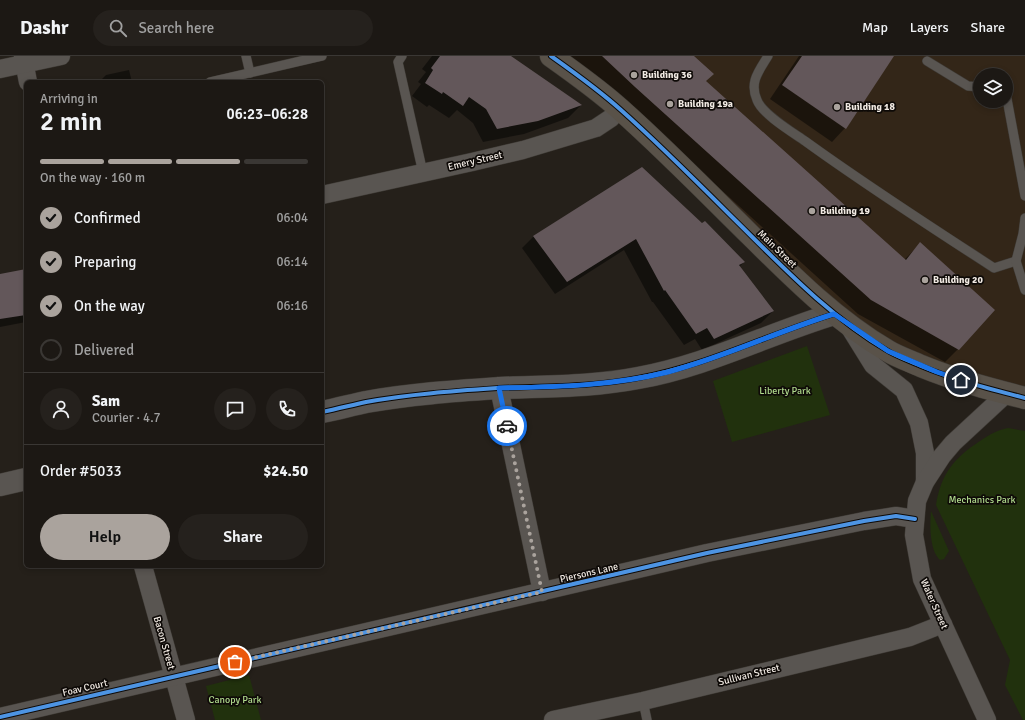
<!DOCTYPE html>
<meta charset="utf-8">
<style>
body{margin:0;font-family:Signika,sans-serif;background:#25211d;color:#f1f3f6;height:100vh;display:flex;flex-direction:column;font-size:15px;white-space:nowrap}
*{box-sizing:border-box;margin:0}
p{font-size:13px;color:#a0a0a0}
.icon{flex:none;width:22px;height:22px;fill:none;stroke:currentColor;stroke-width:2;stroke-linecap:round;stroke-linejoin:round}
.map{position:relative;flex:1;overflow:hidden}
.panel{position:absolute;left:24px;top:24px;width:300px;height:488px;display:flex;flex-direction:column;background:#1c1814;border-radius:6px;box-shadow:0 2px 6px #0003,0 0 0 1px #3a3734}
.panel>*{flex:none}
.controls{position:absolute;left:973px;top:12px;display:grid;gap:8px}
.controls a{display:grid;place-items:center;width:40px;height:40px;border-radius:50%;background:#1c1814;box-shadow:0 2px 6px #0003,0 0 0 1px #3a3734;font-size:20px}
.pin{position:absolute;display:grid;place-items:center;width:34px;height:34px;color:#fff;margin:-17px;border:2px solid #fff;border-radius:50%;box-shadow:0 1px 4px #0007}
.courier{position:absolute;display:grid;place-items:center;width:40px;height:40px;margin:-20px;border:3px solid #1a73e8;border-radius:50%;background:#fff;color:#222;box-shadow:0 1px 5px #0007}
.head em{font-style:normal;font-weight:600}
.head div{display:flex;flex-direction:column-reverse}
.head{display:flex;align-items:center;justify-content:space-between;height:68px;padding:0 16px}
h1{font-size:26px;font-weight:600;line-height:30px}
.bar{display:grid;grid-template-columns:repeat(4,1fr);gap:6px 4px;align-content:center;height:48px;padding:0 16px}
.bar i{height:5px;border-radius:3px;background:#3a3734}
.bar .current{background:#aaa39d}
.bar p{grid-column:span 4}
.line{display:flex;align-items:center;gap:10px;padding:0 16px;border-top:1px solid #3a3734}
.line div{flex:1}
.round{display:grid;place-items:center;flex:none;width:42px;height:42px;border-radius:21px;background:#25211d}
ol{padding:0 16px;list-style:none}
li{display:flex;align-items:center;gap:12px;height:44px}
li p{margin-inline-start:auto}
li .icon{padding:4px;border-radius:50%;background:#aaa39d;color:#111;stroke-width:4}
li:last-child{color:#a0a0a0}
li i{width:22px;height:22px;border:2px solid #3a3734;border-radius:50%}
.button{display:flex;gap:8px;margin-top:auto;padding:8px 16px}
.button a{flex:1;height:46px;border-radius:24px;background:#aaa39d;color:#111;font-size:16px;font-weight:600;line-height:46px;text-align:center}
.button a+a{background:#25211d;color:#f1f3f6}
header{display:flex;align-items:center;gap:24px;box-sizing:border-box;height:56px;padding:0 20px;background:#1c1814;border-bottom:1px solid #3a3734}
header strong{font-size:19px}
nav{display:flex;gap:22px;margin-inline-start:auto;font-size:14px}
.search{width:280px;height:36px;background:#25211d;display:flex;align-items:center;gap:10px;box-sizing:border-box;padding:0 14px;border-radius:22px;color:#a0a0a0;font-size:15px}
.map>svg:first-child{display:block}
.built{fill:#332618;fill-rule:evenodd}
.green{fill:#21310d}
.shadow{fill:#0007}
.building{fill:#63575a}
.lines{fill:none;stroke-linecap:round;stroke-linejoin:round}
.lane-casing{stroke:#3f3b36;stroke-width:10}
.street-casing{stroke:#3f3b36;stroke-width:19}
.secondary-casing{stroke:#3f3b36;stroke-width:23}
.primary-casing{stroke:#3f3b36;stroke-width:23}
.lane{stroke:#595551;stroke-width:9}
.street{stroke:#595551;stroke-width:18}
.secondary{stroke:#595551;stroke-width:22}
.primary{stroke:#595249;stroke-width:22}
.cycleway-casing{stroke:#0e0a07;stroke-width:6}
.cycleway{stroke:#4d94e3;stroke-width:4}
.done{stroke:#aaa39d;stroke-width:4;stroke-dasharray:0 7.2}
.route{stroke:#1a73e8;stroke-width:5}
.poi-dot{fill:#aaa39d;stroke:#0e0a07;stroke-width:1.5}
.labels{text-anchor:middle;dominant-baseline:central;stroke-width:3.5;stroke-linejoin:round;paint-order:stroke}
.poi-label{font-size:10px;font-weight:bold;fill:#f1eae3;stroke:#0e0a07;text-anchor:start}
.street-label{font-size:10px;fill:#f1eae3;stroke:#0e0a07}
.park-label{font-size:10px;fill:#afd98c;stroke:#0e0a07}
</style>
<header>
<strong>Dashr</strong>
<div class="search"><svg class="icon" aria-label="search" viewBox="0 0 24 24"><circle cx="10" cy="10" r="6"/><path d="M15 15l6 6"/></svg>Search here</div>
<nav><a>Map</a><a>Layers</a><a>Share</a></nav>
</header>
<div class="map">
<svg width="1025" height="664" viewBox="0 0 1025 664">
<rect width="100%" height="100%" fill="#25201a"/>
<path class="built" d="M551,0H1025V342L888,295ZM980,19H1006V45H980Z"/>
<g class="green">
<polygon points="807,290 830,359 732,386 713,325"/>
<path d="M1008,372L1025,375V664H1023L1005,629L1010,604L936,449C941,418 954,402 980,385C989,379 997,374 1008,372Z"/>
<path d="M931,455L949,495L944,503L940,504C929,494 930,468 931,455Z"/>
<polygon points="249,619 261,664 215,664 206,630"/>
</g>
<g class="shadow">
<polygon points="432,0 509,0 581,49 568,62 524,78 483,86 473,67 457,54 449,62 429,49 427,51 412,40 421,28 418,26 426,16 422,13"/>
<polygon points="566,0 692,0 705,25 904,204 920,188 958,293 945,306 858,258 597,21"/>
<polygon points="799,0 893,0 845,72 832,86 770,43"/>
<polygon points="129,14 132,26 99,26 106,19"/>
<polygon points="642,112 744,206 739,211 773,255 761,267 702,294 695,283 684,289 653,246 652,246 624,194 555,238 522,192 534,180"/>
<polygon points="26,214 26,266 0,271 0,219"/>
</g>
<g class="building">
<polygon points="440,0 511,0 582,49 538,65 497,73 486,53 469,41 463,50 443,36 442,38 425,27 433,14 431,12"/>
<polygon points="602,0 694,0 714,18 706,25 906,204 920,186 995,254 959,294 871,244 635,31"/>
<polygon points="802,0 894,0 846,73 782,29"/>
<polygon points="642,111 702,167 705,165 745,206 739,209 774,255 714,283 707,272 696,278 665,234 664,235 636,183 567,226 533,180"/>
<polygon points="26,213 26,259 0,263 0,218"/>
</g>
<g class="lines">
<defs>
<g id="lane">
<polyline points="246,0 250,17"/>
<polyline points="402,0 398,6 423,117"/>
<path d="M768,0C759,15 749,26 757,44C762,58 792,76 805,85C867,130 931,171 994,212L1016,205"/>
<polyline points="927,5 968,30 980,31"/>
<polyline points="210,26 322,0"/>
<polyline points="1006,42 1007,43 1025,140"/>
<polyline points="1025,162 1023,178 1016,205 1025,234"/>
<polyline points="643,645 647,664"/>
</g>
<g id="street">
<polyline points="23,0 28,26"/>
<polyline points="0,13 61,0"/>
<polyline points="322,139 472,106 523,94 596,72 611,62 620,53"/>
<polyline points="850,272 873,309 904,334 919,367 925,397 925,426"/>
<polyline points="499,332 542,536"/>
<polyline points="143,510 186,664"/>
<polyline points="0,661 707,497 864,465 896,460 915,463"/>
<polyline points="553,664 643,645 910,581 943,568"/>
<polyline points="987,664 922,523 914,479 917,445 925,426 942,400 953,387 1007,337"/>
</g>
<g id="secondary">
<path d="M322,356C337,353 352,349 366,346C410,338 455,335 499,332C546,330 592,331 638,322C706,310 768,278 834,258"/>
<polyline points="0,429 26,423"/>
</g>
<path id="primary" d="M551,0C575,17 599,34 621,54C658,87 694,123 730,159C779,207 828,260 888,295C898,301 910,305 921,310C955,324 990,333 1025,342"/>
</defs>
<use href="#lane" class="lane-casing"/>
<use href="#street" class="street-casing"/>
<use href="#secondary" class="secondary-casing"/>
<use href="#primary" class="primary-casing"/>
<use href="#lane" class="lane"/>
<use href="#street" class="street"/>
<use href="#secondary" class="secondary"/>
<use href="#primary" class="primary"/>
<defs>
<g id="cycleway">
<path d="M551,0C575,17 599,34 621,54C658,87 694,123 730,159C779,207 828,260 888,295C898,301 910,305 921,310C955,324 990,333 1025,342"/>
<path d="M322,356C337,353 352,349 366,346C410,338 455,335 499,332C546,330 592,331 638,322C706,310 768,278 834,258"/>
<polyline points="0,661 707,497 864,465 896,460 915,463"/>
</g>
</defs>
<use href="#cycleway" class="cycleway-casing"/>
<use href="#cycleway" class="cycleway"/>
</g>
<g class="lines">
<polyline class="done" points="235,606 542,536 507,370"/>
<path class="route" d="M507,370L499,332C556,331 612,330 668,316C725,301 778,275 834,258L888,295L937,316L961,324"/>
</g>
<g class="poi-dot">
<circle cx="634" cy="19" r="4"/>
<circle cx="670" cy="48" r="4"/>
<circle cx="837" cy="51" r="4"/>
<circle cx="812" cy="155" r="4"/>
<circle cx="925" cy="224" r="4"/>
</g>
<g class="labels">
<g class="poi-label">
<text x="642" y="19">Building 36</text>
<text x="678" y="48">Building 19a</text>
<text x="845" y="51">Building 18</text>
<text x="820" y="155">Building 19</text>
<text x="933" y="224">Building 20</text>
</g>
<g class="street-label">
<text transform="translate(475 105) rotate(-13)">Emery Street</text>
<text transform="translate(777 193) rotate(44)">Main Street</text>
<text transform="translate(589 517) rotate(-13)">Piersons Lane</text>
<text transform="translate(934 548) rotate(66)">Water Street</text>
<text transform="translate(164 587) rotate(74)">Bacon Street</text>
<text transform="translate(749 619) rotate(-14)">Sullivan Street</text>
<text transform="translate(85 632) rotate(-13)">Foav Court</text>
</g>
<g class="park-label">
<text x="785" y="335">Liberty Park</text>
<text x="982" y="444">Mechanics Park</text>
<text x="235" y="644">Canopy Park</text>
</g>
</g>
</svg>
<div class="controls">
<a><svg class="icon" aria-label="layers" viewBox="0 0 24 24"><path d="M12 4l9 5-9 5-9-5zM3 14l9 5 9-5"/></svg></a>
</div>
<div class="pin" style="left:235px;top:606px;background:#ea580c"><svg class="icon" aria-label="bag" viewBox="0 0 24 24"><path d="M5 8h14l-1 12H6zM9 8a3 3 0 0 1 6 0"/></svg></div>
<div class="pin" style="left:961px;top:324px;background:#1f2937"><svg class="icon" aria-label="home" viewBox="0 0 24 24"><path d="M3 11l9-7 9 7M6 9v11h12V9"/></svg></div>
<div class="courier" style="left:507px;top:370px"><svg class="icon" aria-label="car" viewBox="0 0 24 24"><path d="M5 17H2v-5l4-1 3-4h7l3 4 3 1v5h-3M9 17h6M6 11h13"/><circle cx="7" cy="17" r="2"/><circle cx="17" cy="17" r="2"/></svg></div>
<section class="panel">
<div class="head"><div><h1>2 min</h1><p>Arriving in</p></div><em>06:23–06:28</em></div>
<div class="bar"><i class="current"></i><i class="current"></i><i class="current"></i><i></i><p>On the way · 160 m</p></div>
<ol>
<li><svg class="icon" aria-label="check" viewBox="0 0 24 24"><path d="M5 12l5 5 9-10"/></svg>Confirmed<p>06:04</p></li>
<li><svg class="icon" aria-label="check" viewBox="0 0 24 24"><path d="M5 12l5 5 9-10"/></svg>Preparing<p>06:14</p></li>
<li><svg class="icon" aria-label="check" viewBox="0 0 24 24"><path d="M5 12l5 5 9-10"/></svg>On the way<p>06:16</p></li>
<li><i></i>Delivered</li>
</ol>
<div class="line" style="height:72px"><a class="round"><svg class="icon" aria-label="person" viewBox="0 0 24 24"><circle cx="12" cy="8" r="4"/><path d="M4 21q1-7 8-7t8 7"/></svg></a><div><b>Sam</b><p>Courier · 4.7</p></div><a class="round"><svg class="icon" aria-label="chat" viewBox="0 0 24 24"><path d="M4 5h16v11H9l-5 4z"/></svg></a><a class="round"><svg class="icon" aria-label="phone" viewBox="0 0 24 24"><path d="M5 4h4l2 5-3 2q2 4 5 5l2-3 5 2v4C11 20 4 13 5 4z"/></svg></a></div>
<div class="line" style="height:52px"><div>Order #5033</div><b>$24.50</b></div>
<div class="button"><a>Help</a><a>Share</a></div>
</section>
</div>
